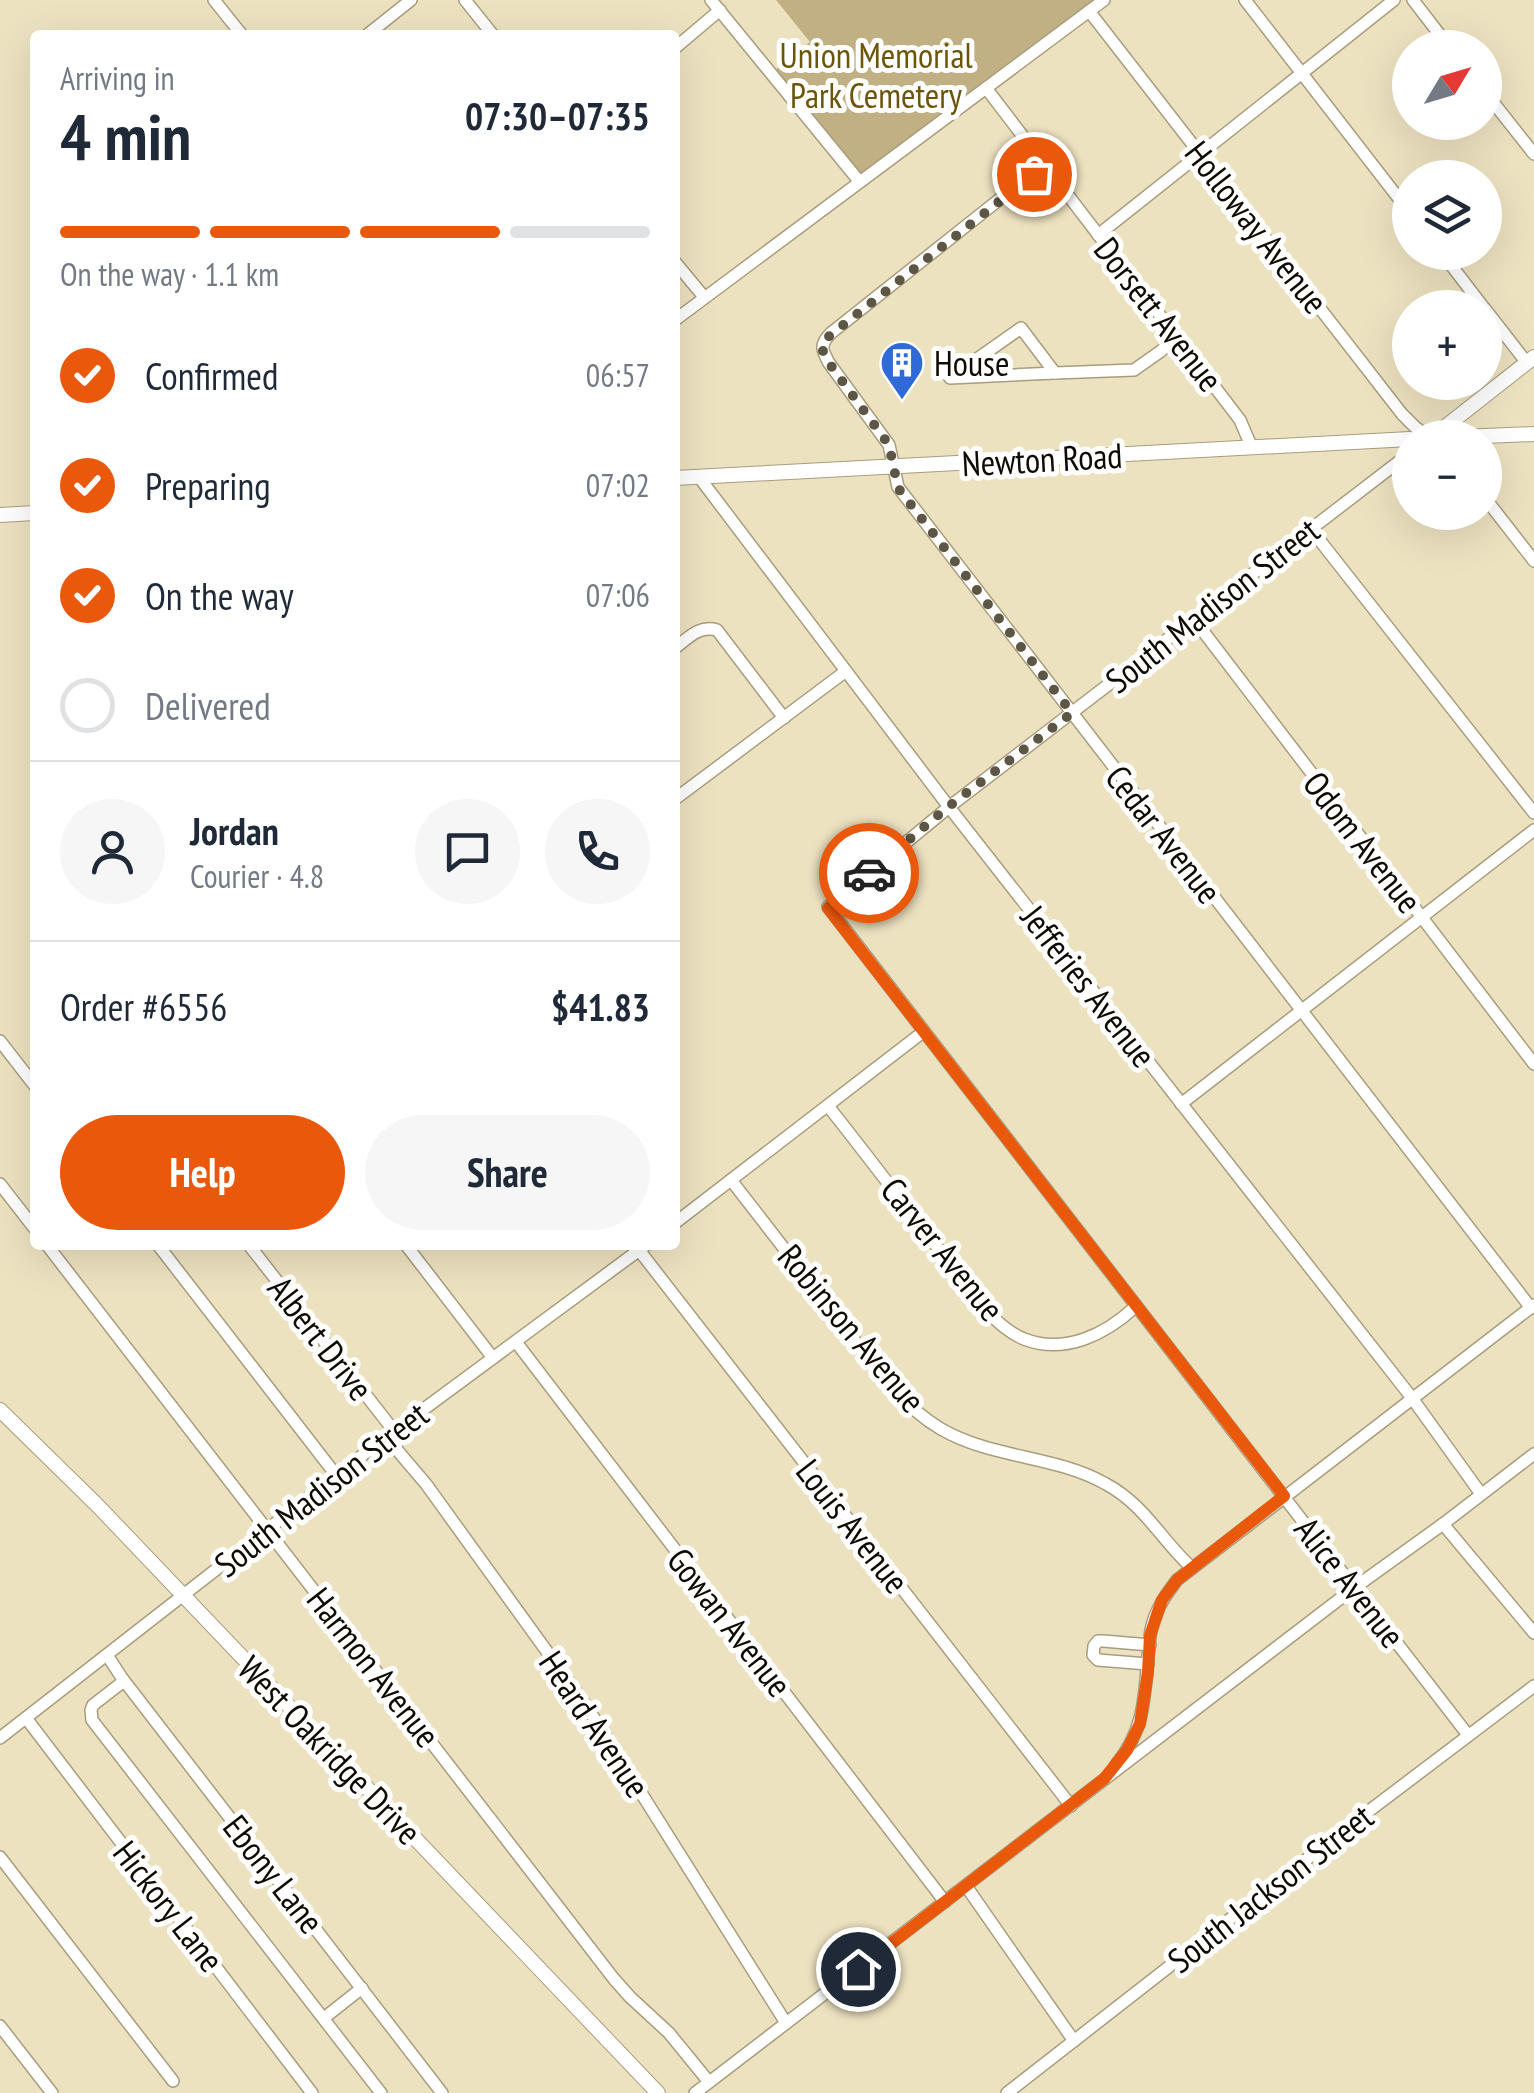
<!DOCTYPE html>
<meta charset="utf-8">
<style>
body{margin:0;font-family:"PT Sans Narrow",sans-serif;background:#f6f6f7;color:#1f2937;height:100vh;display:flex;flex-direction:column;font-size:38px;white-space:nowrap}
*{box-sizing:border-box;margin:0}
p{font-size:32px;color:#747a83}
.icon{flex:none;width:55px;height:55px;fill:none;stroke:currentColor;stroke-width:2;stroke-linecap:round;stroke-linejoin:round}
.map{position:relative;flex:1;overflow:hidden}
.details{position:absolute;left:30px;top:30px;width:650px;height:1220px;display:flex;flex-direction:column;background:#fff;border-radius:10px;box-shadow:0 10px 40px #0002}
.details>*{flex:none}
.needle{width:65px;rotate:52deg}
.tools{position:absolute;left:1392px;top:30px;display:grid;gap:20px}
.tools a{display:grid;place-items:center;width:110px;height:110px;border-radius:50%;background:#fff;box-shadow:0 10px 40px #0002;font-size:50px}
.pin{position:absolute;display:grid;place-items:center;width:85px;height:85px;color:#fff;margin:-42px;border:5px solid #fff;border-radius:50%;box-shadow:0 2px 10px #0007}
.courier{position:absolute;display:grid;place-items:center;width:100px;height:100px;margin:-50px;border:8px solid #ea580c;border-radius:50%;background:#fff;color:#222;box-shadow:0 2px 12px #0007}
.headline em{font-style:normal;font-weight:700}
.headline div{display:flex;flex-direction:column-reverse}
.headline{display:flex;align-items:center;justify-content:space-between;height:170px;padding:0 30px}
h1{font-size:65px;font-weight:700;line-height:75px}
.bar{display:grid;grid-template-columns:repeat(4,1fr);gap:15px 10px;align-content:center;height:120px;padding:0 30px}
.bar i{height:12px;border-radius:8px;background:#e0e1e3}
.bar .selected{background:#ea580c}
.bar p{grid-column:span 4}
.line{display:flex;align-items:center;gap:25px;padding:0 30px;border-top:2px solid #e0e1e3}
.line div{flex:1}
.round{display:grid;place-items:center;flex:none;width:105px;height:105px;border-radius:52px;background:#f6f6f7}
ol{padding:0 30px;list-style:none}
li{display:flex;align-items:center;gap:30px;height:110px}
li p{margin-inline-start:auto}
li .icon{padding:10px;border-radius:50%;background:#ea580c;color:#fff;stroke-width:4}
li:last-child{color:#747a83}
li i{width:55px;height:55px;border:5px solid #e0e1e3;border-radius:50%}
.primary-button{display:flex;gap:20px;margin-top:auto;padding:20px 30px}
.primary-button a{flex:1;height:115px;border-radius:60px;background:#ea580c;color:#fff;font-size:40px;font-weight:700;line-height:115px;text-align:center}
.primary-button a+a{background:#f6f6f7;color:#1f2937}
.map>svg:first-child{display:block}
.green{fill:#c0b083}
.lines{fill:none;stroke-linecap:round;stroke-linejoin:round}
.minor-casing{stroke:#a89d7d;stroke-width:14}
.major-casing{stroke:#a89d7d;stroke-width:16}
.minor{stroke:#fff;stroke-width:11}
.major{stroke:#fff;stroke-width:14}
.done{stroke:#5d5644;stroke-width:10;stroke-dasharray:0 18}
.route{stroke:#ea580c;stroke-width:12}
.labels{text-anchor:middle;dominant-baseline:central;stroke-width:10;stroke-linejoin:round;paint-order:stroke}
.park-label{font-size:35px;fill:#6a5508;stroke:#fff}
.street-label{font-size:35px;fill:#0f0b02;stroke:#fff}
.poi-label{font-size:35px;fill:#0f0b02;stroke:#fff;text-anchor:start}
</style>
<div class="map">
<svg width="1534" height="2093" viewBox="0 0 1534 2093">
<rect width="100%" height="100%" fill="#ede2c0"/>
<polygon class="green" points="776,0 1099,0 860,178 773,72 810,42"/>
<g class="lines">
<defs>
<g id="minor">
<polyline points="214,0 242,35"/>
<polyline points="465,0 493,35"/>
<polyline points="711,0 859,181"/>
<polyline points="1245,0 1410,213"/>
<polyline points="1413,0 1450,48"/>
<polyline points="1089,11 1402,414 1415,427 1430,438"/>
<polyline points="367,35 411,0"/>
<polyline points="675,48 720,10"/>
<polyline points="986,88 1240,420 1252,448"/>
<polyline points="1485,92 1534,154"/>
<path d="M1044,164L831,333C819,345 822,350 829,363L889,445L898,487L1531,1308"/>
<polyline points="1098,235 1394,0"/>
<polyline points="1441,252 1484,308"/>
<polyline points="675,262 704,297"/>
<polyline points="1485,309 1527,363"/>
<polyline points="675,320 1104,0"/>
<polygon points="1021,328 1055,373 950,378"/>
<polyline points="1055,373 1134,370 1161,351 1177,336"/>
<polyline points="1410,453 949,807 828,907 1468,1735"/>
<polyline points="699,477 949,807 1412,1398 1481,1494"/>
<polyline points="1485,498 1534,561"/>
<polyline points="1312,527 1321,542 1534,813"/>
<polyline points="1193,618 1534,1064"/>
<path d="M675,648C689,637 700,625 717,630L784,718"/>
<polyline points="675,799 846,671"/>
<polyline points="0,1041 35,1086"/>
<polyline points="1181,1104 1534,830"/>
<path d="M828,1106C863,1150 897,1195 931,1239C955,1269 988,1325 1024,1339C1065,1355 1106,1334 1135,1307"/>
<path d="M731,1180C767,1226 802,1272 838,1318C868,1358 897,1403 941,1429C993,1459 1055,1455 1106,1484C1145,1505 1161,1540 1192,1568"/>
<polyline points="0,1184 35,1229"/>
<polyline points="675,1223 923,1032"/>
<polyline points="47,1245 614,1979 630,1997 669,2033 709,2082"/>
<polyline points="158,1245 336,1475"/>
<polyline points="249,1245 394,1431"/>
<polyline points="406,1245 493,1358"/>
<polyline points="635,1245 1071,1806"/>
<polyline points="516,1342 945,1902"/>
<polyline points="386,1437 426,1484 587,1707 786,2023"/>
<polyline points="1443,1524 1534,1633"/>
<polyline points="107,1655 122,1678 442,2093"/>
<polyline points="1148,1664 1098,1660 1093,1655 1094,1646 1098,1641 1103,1641 1150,1645"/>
<polyline points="124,1681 93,1705 91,1710 92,1720 381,2093"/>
<polyline points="26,1718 312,2093"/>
<polyline points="0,1738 386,1437 646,1245"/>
<path d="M1116,1765C1149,1725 1144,1685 1150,1637C1152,1615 1164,1597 1177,1580L1534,1305"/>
<polyline points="0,1857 173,2081"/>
<polyline points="966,1886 1074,2041"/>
<polyline points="324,2018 362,1988"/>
<polyline points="0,2026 52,2093"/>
<polyline points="695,2093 1354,1588 1443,1524 1534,1454"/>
<polyline points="1007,2093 1361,1817 1534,1686"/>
</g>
<g id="major">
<polyline points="1431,438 1534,357"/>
<polyline points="1436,438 1534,434"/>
<polyline points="675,478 1410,439"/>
<polyline points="0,515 35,513"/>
<polyline points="0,1410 98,1506 658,2093"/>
</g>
</defs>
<use href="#minor" class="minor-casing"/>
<use href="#major" class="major-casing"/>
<use href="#minor" class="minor"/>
<use href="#major" class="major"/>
</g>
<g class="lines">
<polyline class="done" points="869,873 948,807 1072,713 898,488 889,445 829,363 822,349 823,341 1034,174"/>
<polyline class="route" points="858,1969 1104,1779 1127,1750 1140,1724 1148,1672 1150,1636 1162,1600 1177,1580 1284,1496 828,908 869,873"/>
</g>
<defs>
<symbol id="building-pin" viewBox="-11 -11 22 30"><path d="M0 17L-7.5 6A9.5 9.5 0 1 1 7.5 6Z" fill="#3069d8" stroke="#fff"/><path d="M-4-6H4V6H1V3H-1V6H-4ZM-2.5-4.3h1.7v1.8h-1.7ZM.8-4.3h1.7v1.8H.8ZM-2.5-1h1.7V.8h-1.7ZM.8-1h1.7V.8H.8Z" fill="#fff"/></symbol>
</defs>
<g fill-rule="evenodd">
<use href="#building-pin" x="877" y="338" width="50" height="68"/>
</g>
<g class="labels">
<g class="park-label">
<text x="876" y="55">Union Memorial<tspan x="876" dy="40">Park Cemetery</tspan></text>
</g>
<g class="street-label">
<text transform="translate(1257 227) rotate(52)">Holloway Avenue</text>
<text transform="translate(1159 314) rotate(52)">Dorsett Avenue</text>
<text transform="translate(1042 459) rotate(-3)">Newton Road</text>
<text transform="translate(1212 605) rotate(-38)">South Madison Street</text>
<text transform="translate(1164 834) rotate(52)">Cedar Avenue</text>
<text transform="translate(1363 842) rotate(52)">Odom Avenue</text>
<text transform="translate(1089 986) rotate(52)">Jefferies Avenue</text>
<text transform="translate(943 1249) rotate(51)">Carver Avenue</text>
<text transform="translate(852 1328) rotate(50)">Robinson Avenue</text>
<text transform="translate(321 1338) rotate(52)">Albert Drive</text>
<text transform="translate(321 1489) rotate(-38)">South Madison Street</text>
<text transform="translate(853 1526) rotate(52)">Louis Avenue</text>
<text transform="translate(1350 1582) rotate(52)">Alice Avenue</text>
<text transform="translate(730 1622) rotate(52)">Gowan Avenue</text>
<text transform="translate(374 1667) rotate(52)">Harmon Avenue</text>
<text transform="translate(595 1724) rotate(56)">Heard Avenue</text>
<text transform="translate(330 1750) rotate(46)">West Oakridge Drive</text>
<text transform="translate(274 1874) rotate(52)">Ebony Lane</text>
<text transform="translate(1270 1888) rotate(-38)">South Jackson Street</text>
<text transform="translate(169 1906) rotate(52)">Hickory Lane</text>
</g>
<g class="poi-label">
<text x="934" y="363">House</text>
</g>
</g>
</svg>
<div class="tools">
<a><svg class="needle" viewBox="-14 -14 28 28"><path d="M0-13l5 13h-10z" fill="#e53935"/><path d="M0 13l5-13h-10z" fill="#747a83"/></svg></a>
<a><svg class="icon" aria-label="layers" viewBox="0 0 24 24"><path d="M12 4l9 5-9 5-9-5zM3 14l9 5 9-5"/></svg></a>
<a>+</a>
<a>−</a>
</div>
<div class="pin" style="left:1034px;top:174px;background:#ea580c"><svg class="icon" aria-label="bag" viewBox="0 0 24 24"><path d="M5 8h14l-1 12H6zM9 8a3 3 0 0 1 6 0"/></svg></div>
<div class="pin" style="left:858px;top:1969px;background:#1f2937"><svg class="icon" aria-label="home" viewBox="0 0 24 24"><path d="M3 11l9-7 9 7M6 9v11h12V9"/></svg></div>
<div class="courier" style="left:869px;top:873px"><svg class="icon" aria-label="car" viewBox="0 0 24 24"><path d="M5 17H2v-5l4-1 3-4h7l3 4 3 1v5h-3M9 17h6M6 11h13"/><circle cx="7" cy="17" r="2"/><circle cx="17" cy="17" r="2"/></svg></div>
<section class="details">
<div class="headline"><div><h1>4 min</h1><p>Arriving in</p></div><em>07:30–07:35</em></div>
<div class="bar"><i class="selected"></i><i class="selected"></i><i class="selected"></i><i></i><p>On the way · 1.1 km</p></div>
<ol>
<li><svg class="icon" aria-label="check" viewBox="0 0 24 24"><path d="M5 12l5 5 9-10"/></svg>Confirmed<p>06:57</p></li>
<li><svg class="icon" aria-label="check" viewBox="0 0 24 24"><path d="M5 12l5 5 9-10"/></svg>Preparing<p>07:02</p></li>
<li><svg class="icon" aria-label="check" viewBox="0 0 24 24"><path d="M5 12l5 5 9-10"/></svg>On the way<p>07:06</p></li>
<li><i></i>Delivered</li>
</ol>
<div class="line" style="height:180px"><a class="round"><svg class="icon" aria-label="person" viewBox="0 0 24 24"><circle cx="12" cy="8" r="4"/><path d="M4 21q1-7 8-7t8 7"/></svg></a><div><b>Jordan</b><p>Courier · 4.8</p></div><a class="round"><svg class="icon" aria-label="chat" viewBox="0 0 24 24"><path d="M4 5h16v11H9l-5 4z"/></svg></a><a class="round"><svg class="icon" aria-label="phone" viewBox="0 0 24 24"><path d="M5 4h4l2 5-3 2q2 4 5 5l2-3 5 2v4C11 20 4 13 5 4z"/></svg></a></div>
<div class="line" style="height:130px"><div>Order #6556</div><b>$41.83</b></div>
<div class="primary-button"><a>Help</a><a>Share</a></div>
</section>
</div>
